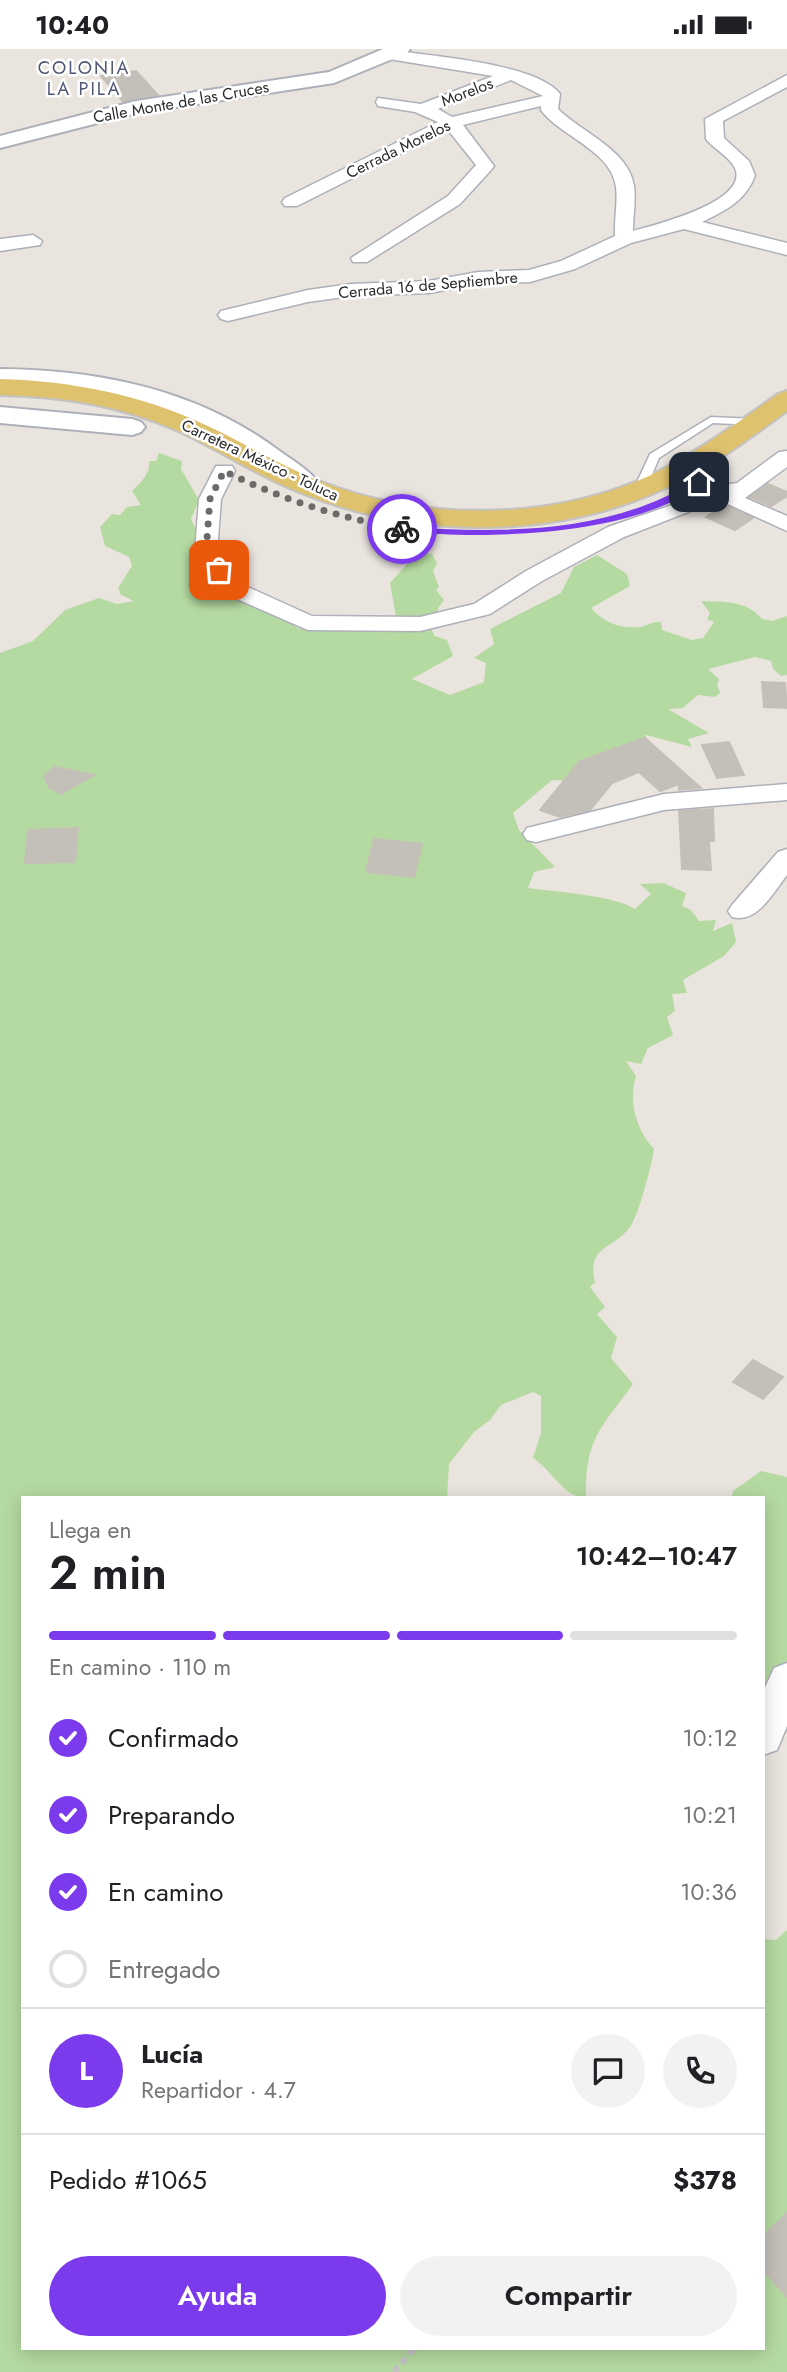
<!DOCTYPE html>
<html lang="es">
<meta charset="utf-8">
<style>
body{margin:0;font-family:Jost,sans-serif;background:#f2f2f2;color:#202124;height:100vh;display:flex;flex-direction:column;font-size:26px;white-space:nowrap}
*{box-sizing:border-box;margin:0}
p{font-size:23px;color:#757577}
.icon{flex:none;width:38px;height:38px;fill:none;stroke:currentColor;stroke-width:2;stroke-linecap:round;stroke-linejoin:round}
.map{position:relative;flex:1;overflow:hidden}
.side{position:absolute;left:21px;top:1447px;width:744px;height:854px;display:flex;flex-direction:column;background:#fff;border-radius:0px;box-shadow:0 4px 18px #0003}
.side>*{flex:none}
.pin{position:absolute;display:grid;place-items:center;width:60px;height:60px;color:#fff;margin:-30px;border-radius:14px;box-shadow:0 4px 10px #0006}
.courier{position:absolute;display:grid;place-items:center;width:70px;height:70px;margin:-35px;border:5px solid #7c3aed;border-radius:50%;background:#fff;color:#222;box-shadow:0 2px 9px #0007}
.headline em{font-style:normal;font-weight:600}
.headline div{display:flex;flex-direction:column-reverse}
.headline{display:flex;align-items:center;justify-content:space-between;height:119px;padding:0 28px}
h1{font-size:46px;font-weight:600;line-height:52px}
.bar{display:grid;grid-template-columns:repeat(4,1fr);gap:10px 7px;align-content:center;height:84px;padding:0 28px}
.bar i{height:9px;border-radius:5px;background:#e0e0e0}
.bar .selected{background:#7c3aed}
.bar p{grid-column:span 4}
.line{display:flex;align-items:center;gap:18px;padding:0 28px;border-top:2px solid #e0e0e0}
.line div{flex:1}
.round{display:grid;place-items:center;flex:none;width:74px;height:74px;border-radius:37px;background:#f2f2f2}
ol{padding:0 28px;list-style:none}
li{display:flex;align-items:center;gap:21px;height:77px}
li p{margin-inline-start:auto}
li .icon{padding:7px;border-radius:50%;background:#7c3aed;color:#fff;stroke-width:4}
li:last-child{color:#757577}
li i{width:38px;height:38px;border:4px solid #e0e0e0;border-radius:50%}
.button{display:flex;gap:14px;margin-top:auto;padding:14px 28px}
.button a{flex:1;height:80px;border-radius:42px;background:#7c3aed;color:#fff;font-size:28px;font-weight:600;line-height:80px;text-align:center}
.button a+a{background:#f2f2f2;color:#202124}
.status{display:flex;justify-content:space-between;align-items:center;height:49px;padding:0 35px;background:#fff;direction:ltr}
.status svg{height:19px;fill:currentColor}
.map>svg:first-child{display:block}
.green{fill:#b5daa1}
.building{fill:#c3bfb9;stroke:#c5c0b7;stroke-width:2}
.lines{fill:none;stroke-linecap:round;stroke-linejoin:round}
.service-casing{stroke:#aeb0b9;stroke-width:3}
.minor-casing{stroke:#aeb0b9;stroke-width:3}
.tertiary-casing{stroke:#aeb0b9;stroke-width:4}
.primary-casing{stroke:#c3c3c3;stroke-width:4}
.path{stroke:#c3c3c3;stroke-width:6;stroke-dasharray:7 4.5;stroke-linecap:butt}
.service{fill:#fff;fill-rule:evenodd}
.minor{fill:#fff;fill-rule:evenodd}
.tertiary{fill:#fff;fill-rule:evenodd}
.primary{fill:#dfc26e;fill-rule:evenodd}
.route{fill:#7c3aed}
.done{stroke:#6d6b69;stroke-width:7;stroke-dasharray:0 12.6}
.labels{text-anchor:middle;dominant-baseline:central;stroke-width:5;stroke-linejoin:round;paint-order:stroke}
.far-street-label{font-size:16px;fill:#2a2a2a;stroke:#fff}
.far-neighbourhood-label{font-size:18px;letter-spacing:2px;fill:#505775;stroke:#fff}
</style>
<div class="status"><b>10:40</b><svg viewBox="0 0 49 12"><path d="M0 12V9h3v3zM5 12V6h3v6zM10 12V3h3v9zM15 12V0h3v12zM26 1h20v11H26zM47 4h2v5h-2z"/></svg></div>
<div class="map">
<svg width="787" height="2323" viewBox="0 0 787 2323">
<rect width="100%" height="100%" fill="#eae4de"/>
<g class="green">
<path d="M159,404L182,412L181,420L199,451L191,470L203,495L241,532L261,559L300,580L385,581L396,568L390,534L408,514L412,503L432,505L437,514L433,522L439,538L436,541L444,551L438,559L436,574L426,572L435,587L447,591L453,607L412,630L450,646L484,633L486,614L474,609L494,595L490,580L561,544L574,518L597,506L627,525L630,537L591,559C603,573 620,580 638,578C646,578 651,572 661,573L662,581L692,591L703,589L714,573L707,570L710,564L701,552C724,553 746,551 762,570L772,572L787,567V626L781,627L773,620L771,612L755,608L708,620L719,630L717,636L720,644L715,648L698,646L683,659L668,660L709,684L688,690L692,698L646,686L643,698L571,732L552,731L513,764L519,781L555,818L534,823L528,839C556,843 613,846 635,860L651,845L640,835L663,834L686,844L682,857L691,861L699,872L716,871L713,882L732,874L736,893L724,907L683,931L687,944L672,945L675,962L667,968L673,986L648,999L641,1015L626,1012L636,1027C628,1052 636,1081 654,1100C652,1115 638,1168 630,1178C613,1201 586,1197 595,1233L590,1238L605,1258L597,1265L617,1288L611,1309L633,1335C600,1381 585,1389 586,1449C564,1449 550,1419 533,1409L541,1384V1347L533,1343L501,1356L490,1371L474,1383L449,1415L447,1449H23V2300H763V1890L776,1891L787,1881V2323H0V604L33,592L65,561L99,549L117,555L134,552L121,546L118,539L132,517L129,508L105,497L100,478L112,465L120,466L127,458L141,456L132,442C140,434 151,424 149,412H156Z"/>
<polygon points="761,1422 787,1428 787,1682 786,1676 763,1687 763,1449 732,1449 733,1442"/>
</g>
<g class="building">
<polygon points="136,22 158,46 123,53 101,27"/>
<polygon points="768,435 787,443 787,447 771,457 750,448"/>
<polygon points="724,456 753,469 735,481 706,468"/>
<polygon points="762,633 785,634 787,659 764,658"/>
<polygon points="645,689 701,739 679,741 679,735 660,742 639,723 612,734 590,761 560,768 540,761 580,712"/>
<polygon points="729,693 744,726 717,729 702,696"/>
<polygon points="55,718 94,726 61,745 49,738 44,727"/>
<polygon points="713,760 714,792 709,792 711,821 682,820 679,762"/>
<polygon points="78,779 75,813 25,814 28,781"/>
<polygon points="374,790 422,795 414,828 366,823"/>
<polygon points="753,1311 783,1328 763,1350 733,1333"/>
<polygon points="787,2164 787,2248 763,2221 763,2188"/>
</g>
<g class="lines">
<defs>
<polygon id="service" points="711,368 756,370 761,373 756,376 713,374 659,409 645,442 635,444 633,442 650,405"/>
<g id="minor">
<path d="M389,1C429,7 536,14 560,45L558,60C581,83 629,101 634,137C636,152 633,167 633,182C655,176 744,154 736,122C733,110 714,100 706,90L705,70L787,26V38L723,72L724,89L749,112L755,126C747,151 725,162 702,173L787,194V206L684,180L631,194L575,220L530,233L478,235L429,244L351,247L308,253L228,272L221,270L218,266L221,262L308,241L351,235L429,232L478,223L529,221L561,212L615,187C614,171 618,154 616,138C612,102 560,87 541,61V57L463,76L494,117L491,121L460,155L367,213H353L351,209L448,147L476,116L448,81L297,157H285L282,153L285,149L438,73L415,63L378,57L376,53L378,49L421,55L493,27L383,9L381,6ZM511,31L543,47L452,68L438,60Z"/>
<polygon points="33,186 42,192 40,196 0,202 0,190"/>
<polygon points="787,402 787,418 745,449 787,467 787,482 719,451 624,488 542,532 490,565 420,582 308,581 223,544 195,503 199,450 216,417 232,417 235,422 221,450 217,503 239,534 312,567 420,568 474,555 526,522 608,478 672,456 711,438 737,434 779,403"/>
<polygon points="787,735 787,751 664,761 536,793 527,791 523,785 527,779 664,745"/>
<path d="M787,800V826C773,844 757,875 732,868L728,862L732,856L778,803Z"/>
<polygon points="787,1614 787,1677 777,1701 763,1706 763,1643 774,1619"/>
</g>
<g id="tertiary">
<polygon points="383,0 410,0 407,4 334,34 137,64 0,99 0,87 136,52 329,23"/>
<path d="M0,320C101,321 199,341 281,403C295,413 312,423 321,437L317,443H299L215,382L155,356L66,338L0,336Z"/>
<polygon points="0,358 132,370 141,373 145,378 141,383 132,386 0,374"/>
</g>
<path id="primary" d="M0,330C73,332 143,346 210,378C246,395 281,417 319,432C421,472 548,473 649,427C695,405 737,374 778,345L787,342V362C749,390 710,419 666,439C553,491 414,490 299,443C256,426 218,400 176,381C119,356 61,347 0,346Z"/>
</defs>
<use href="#service" class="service-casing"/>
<use href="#minor" class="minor-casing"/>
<use href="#tertiary" class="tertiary-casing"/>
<use href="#primary" class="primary-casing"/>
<polyline class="path" points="394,2323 414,2300"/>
<use href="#service" class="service"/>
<use href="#minor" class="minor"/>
<use href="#tertiary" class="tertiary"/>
<use href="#primary" class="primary"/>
</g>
<path class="route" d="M697,431L703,433C646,482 513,489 440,485C427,484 409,486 398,480L402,478C503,484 607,486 697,431Z"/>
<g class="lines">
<path class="done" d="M219,521L206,503L210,450L224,422C281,450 340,469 402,480"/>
</g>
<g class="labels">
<g class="far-street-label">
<text transform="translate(467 43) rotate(-21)">Morelos</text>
<text transform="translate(181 53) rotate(-10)">Calle Monte de las Cruces</text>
<text transform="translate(398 100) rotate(-26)">Cerrada Morelos</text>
<text transform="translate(428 236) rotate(-5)">Cerrada 16 de Septiembre</text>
<text transform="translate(260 411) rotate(25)">Carretera México - Toluca</text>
</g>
<g class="far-neighbourhood-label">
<text x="84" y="19">COLONIA<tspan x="84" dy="21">LA PILA</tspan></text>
</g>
</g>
</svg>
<div class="pin" style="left:219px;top:521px;background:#ea580c"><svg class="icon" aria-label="bag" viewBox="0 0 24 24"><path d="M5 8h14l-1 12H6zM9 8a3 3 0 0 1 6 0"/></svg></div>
<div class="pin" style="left:699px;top:433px;background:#1f2937"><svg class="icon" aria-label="home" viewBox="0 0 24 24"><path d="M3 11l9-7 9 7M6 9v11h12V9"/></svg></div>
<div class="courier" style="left:402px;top:480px"><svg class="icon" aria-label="bike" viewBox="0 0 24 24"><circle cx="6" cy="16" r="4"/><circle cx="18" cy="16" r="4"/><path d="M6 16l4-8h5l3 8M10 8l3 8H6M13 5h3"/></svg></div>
<section class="side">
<div class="headline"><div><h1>2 min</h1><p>Llega en</p></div><em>10:42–10:47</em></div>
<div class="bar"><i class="selected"></i><i class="selected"></i><i class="selected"></i><i></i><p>En camino · 110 m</p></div>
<ol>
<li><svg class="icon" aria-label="check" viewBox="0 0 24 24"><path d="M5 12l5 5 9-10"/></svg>Confirmado<p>10:12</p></li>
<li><svg class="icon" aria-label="check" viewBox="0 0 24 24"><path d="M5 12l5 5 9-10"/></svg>Preparando<p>10:21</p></li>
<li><svg class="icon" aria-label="check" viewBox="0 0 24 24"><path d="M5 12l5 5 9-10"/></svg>En camino<p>10:36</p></li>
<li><i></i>Entregado</li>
</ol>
<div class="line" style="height:126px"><b class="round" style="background:#7c3aed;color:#fff">L</b><div><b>Lucía</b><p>Repartidor · 4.7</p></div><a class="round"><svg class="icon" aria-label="chat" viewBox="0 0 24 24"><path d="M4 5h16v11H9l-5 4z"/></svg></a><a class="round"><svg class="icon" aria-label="phone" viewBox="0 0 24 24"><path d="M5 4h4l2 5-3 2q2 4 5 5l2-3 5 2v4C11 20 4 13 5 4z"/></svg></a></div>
<div class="line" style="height:91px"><div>Pedido #1065</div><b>$378</b></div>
<div class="button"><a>Ayuda</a><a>Compartir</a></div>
</section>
</div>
